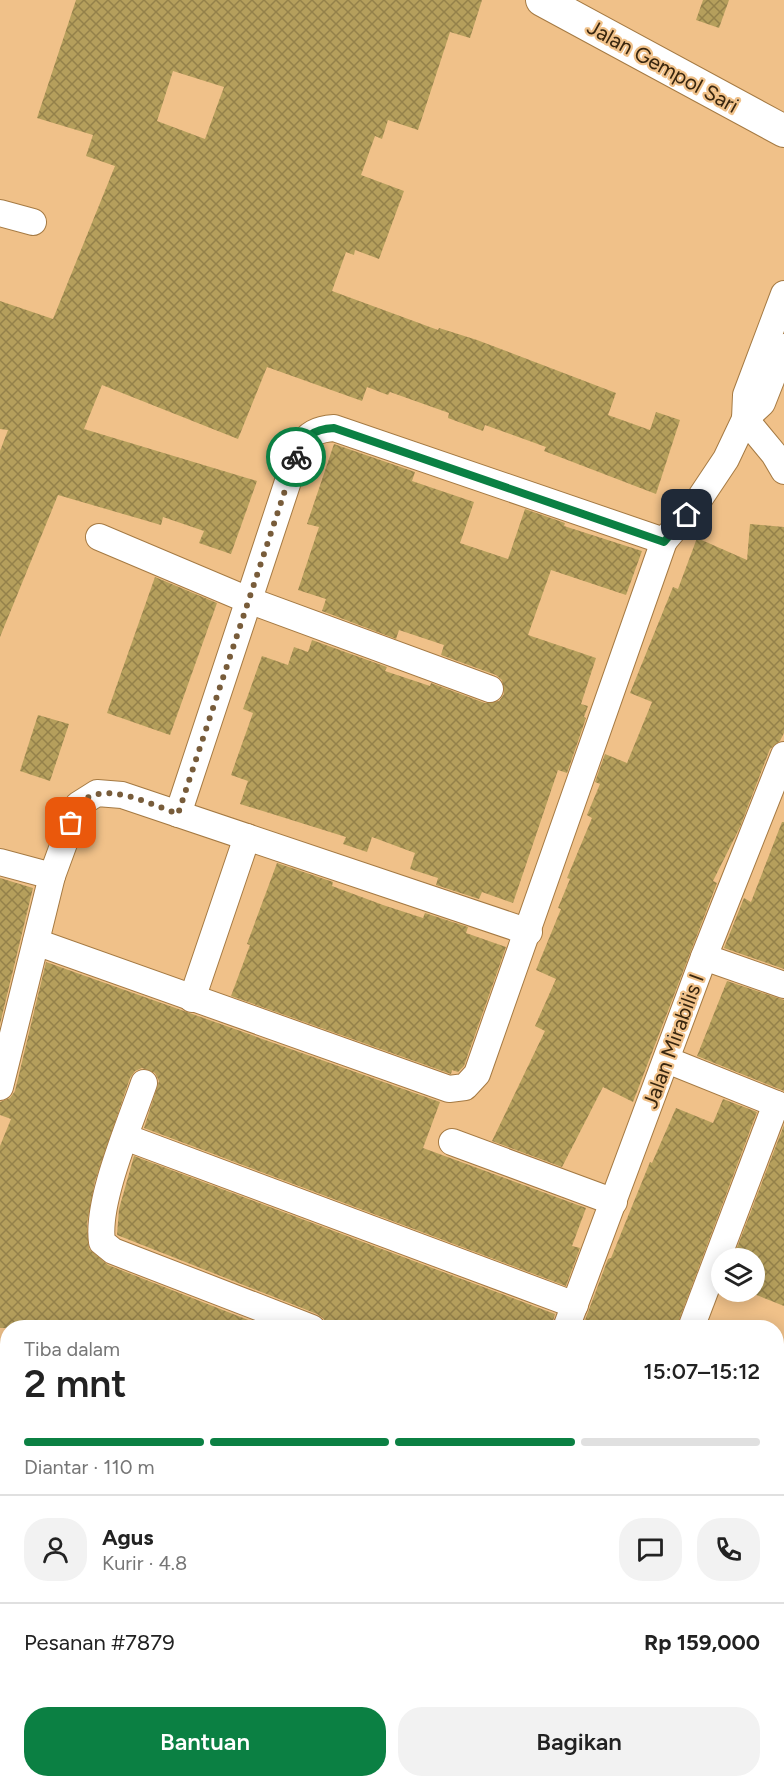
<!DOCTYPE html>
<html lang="id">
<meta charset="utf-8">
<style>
body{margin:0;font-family:Figtree,sans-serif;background:#f2f2f2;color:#222;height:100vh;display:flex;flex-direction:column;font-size:22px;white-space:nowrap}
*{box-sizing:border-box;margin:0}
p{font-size:20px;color:#767676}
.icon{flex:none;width:33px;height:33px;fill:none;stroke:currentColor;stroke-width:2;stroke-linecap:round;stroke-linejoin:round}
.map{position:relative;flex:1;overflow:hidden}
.sheet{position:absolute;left:0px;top:1320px;width:784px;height:468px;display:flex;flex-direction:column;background:#fff;border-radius:24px 24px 0 0;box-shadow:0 3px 15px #0003}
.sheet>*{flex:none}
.buttons{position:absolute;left:711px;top:1248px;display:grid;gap:12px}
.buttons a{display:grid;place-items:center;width:54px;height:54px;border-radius:50%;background:#fff;box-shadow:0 3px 15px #0003;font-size:30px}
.pin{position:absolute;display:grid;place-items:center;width:51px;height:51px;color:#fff;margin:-26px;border-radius:12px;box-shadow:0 3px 9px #0006}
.courier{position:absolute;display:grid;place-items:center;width:60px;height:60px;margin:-30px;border:4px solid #0b8043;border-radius:50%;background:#fff;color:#222;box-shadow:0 2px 8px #0007}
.overview em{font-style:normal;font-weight:600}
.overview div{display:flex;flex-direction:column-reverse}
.overview{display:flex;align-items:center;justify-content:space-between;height:102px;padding:0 24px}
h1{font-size:39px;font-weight:600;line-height:45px}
.bar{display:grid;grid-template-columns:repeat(4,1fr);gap:9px 6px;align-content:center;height:72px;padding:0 24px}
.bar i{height:8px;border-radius:4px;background:#e0e0e0}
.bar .selected{background:#0b8043}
.bar p{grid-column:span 4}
.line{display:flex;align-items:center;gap:15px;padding:0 24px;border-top:2px solid #e0e0e0}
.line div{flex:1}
.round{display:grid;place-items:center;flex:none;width:63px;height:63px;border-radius:24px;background:#f2f2f2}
.button{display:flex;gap:12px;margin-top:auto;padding:12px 24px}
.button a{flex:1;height:69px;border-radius:24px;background:#0b8043;color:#fff;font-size:24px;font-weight:600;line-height:69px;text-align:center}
.button a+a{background:#f2f2f2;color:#222}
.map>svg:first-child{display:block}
.building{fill:url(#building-cross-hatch);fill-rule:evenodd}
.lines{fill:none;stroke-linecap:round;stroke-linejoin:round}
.minor-casing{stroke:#a57a43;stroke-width:28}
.tertiary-casing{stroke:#a57a43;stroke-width:34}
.minor{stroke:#fff;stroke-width:26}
.tertiary{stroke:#fff;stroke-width:32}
.done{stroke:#785c3a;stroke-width:6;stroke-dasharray:0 10.8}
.route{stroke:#0b8043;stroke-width:8}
.labels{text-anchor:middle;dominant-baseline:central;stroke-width:4.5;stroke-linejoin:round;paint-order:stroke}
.street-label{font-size:21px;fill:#38260f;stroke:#f0c189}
</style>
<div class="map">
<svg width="784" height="1788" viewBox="0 0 784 1788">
<defs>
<pattern id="building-cross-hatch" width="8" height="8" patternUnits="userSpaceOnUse" patternTransform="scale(1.5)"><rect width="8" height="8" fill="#b59f5c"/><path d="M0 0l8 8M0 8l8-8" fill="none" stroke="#94814a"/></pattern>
</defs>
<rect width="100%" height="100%" fill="#f0c189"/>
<g class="building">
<path d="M76,0H482L470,38L450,32L418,130L388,120L382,139L375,136L361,175L404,191L379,259L355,250L354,255L346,252L332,291L438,330L439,328L477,340L616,393L608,415L650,430L656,412L680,420L656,494L544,451L546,447L485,425L483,431L448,418L449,413L390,392L388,395L367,387L362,401L267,367L238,439L102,385L84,429L257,481L231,554L199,543L204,531L163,517L161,525L58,495L0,637V451L8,430L0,429V301L53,319L115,166L86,156L93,135L37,118ZM173,71L224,87L205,139L157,121Z"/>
<polygon points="703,0 729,0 719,28 696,20"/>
<polygon points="334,444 415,472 412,481 474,502 460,543 508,559 525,509 565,523 564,526 642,551 626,595 551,570 528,635 596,658 581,704 588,706 584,717 586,718 567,773 558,770 513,903 482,892 479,899 436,885 438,878 410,869 415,853 372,837 367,852 343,844 346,837 240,804 248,781 231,775 253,713 243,709 262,656 288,665 294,647 308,652 312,640 387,667 385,671 430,686 431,683 485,703 499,701 504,694 502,680 496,675 441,655 444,645 399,630 396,639 322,611 326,599 298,590 319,527 307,524"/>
<polygon points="750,524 784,527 784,733 780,741 770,749 740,827 713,881 717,883 633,1102 603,1087 562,1167 492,1141 545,1031 535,1026 556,979 536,970 561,909 558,908 570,879 567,878 592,818 587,815 600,784 595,782 605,754 627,763 652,702 630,693 673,587 678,589 697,538 747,560"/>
<polygon points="155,577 217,603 170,735 107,713"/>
<polygon points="38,715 69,724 50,781 20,771"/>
<polygon points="782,822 784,822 784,969 724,948 744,898 751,902"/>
<polygon points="277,863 333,882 332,886 383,905 423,918 425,913 468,927 466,933 506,947 464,1066 458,1072 452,1070 451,1074 231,996 250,945 247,944"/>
<polygon points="0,878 33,888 0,1024"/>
<polygon points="46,962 440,1102 423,1148 586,1208 572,1246 580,1248 566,1286 144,1128 159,1081 155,1073 142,1068 135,1071 130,1078 95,1181 87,1223 89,1249 108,1265 269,1328 0,1328 0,1146 11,1119 0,1115 0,1102 10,1098 15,1091"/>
<polygon points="727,981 784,1000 784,1091 697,1056"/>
<polygon points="723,1099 757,1112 676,1328 582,1328 608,1259 611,1258 650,1162 652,1163 676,1108 713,1123"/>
<polygon points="784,1125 784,1306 754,1294 754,1258 733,1258"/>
<polygon points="134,1156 555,1314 551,1328 327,1328 324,1319 317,1314 117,1235 119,1209"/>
</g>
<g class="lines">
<defs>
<g id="minor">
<polyline points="0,213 33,222"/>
<polyline points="745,419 746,395 784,294"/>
<polyline points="745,419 774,454 784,471"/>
<polyline points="99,537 248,600 490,689"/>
<path d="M178,814L299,448C308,434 317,429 334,428L664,541L698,501L726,459L745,419L762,403L784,347"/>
<polyline points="0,862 52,876"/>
<polyline points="36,942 449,1089 465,1087 477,1074 664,541"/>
<polyline points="704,957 784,985"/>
<polyline points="192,999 247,837"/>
<polyline points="667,1060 784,1107"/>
<path d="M144,1083C130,1124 96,1202 102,1242L113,1251L312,1328"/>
<polyline points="0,1087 52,876 78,805 97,793 122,795 529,932"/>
<polyline points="125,1137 575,1305"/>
<polyline points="452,1142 614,1202"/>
<polyline points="566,1328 704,957 784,755"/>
<polyline points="691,1328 776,1104"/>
<polyline points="0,1399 8,1402"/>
<polyline points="777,1503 784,1506"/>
<polyline points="0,1523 8,1503"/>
<polyline points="777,1626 784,1628"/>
<polyline points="777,1752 784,1755"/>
<polyline points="187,1780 206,1788"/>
<polyline points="507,1780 528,1788"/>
<polyline points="115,1788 118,1780"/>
<polyline points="393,1788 396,1780"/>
<polyline points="749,1788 752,1780"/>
</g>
<polyline id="tertiary" points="542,0 784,131"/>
</defs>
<use href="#minor" class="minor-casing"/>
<use href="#tertiary" class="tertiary-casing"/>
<use href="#minor" class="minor"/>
<use href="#tertiary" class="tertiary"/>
</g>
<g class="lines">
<path class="done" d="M71,823C73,818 75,809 78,805C102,778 152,805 178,814L296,457"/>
<path class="route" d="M296,457C303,437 313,429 334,428L664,542L687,515"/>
</g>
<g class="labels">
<g class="street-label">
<text transform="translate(663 66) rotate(29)">Jalan Gempol Sari</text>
<text transform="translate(673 1041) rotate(-70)">Jalan Mirabilis I</text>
</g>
</g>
</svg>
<div class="buttons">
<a><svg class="icon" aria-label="layers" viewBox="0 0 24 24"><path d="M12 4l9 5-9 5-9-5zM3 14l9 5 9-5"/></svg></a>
</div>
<div class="pin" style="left:71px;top:823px;background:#ea580c"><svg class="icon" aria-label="bag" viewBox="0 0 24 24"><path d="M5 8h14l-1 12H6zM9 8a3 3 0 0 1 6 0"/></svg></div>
<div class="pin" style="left:687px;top:515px;background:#1f2937"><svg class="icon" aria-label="home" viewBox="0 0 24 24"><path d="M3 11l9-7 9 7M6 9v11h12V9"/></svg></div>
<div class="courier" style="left:296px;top:457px"><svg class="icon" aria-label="bike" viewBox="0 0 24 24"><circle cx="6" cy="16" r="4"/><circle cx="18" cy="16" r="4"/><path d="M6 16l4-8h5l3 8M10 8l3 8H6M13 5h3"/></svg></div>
<section class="sheet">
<div class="overview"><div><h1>2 mnt</h1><p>Tiba dalam</p></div><em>15:07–15:12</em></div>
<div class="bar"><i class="selected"></i><i class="selected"></i><i class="selected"></i><i></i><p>Diantar · 110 m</p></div>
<div class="line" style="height:108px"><a class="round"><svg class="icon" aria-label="person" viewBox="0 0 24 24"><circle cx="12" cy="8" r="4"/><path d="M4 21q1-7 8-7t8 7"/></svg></a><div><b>Agus</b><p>Kurir · 4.8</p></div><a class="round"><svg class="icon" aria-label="chat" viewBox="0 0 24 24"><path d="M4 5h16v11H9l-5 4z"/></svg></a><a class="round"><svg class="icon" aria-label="phone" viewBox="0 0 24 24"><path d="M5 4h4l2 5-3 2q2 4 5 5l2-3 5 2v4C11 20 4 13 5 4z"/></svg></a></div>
<div class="line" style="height:78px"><div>Pesanan #7879</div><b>Rp 159,000</b></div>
<div class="button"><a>Bantuan</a><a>Bagikan</a></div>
</section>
</div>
